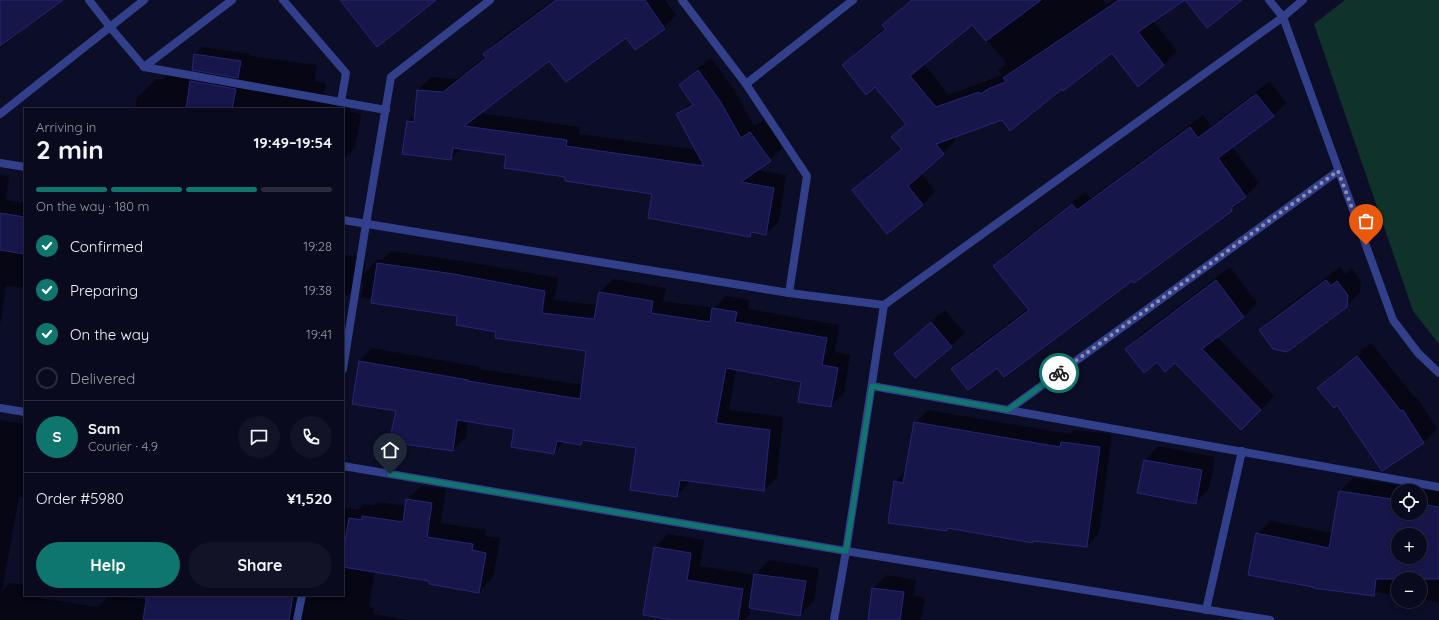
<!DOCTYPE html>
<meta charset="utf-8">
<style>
body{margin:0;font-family:Quicksand,sans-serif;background:#121326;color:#f1f3f6;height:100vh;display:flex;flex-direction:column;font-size:15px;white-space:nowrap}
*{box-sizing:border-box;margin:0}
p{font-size:13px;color:#999aa4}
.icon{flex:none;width:22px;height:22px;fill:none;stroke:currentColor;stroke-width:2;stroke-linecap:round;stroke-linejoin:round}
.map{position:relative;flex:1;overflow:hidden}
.details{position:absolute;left:24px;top:108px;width:320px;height:488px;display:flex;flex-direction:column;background:#090a1d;border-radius:0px;box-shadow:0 2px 6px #0003,0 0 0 1px #292b3b}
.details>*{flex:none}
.controls{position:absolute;left:1391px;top:484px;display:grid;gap:8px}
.controls a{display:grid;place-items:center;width:36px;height:36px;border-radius:50%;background:#090a1d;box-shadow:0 2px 6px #0003,0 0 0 1px #292b3b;font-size:20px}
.pin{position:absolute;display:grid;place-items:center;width:34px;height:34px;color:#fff;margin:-41px -17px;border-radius:50% 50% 50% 0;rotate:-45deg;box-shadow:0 0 4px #0007}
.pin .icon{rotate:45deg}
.courier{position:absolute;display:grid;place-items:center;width:40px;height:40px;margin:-20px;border:3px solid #0f766e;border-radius:50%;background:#fff;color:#222;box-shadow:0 1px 5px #0007}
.summary em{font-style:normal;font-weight:700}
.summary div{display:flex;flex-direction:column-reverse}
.summary{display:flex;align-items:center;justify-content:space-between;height:68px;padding:0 12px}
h1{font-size:26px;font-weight:700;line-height:30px}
.bar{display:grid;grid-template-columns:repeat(4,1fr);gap:6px 4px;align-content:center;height:48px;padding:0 12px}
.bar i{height:5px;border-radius:3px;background:#292b3b}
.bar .active{background:#0f766e}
.bar p{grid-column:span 4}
.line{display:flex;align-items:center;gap:10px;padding:0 12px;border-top:1px solid #292b3b}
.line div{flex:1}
.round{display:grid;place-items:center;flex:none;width:42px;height:42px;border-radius:21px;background:#121326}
ol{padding:0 12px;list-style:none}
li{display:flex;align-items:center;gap:12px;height:44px}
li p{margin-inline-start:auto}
li .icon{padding:4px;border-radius:50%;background:#0f766e;color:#fff;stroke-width:4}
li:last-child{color:#999aa4}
li i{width:22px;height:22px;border:2px solid #292b3b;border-radius:50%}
.primary-button{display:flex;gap:8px;margin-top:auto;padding:8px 12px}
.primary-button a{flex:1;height:46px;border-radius:24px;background:#0f766e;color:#fff;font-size:16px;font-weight:700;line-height:46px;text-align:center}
.primary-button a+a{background:#121326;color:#f1f3f6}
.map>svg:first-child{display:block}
.green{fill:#0f322a}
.shadow{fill:#0007;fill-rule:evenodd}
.building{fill:#17164a;stroke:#262679;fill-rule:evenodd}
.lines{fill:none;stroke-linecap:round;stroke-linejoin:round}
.lane{stroke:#32408b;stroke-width:8}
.street{stroke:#32408b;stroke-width:8}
.done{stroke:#8d90b3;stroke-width:4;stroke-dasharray:0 7.2}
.route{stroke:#0f766e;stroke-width:5}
</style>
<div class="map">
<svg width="1439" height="620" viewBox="0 0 1439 620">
<rect width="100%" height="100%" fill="#0c0d27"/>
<polygon class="green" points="1345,0 1439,0 1439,344 1413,311 1314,24"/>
<g class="shadow">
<polygon points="0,0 57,0 17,35 0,48"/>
<polygon points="553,0 665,0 676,15 663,28 627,36 550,59 479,113 580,127 579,134 697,150 677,115 692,101 680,85 693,72 711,58 733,88 754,126 764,120 783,147 770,160 756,170 786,175 779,221 766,234 754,232 749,236 653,194 567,176 508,154 462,148 450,159 403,153 408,121 416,113 418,90 431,77 457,79 486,56 484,54 497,41"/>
<path d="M911,0H1103L1106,5L1114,0H1184L1153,21L1177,51L1164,65L1112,52L1062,88L1002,119L954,137L956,140L921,173L935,191L922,205L853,190L866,177L902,148L893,137L906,123L875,86L843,65L856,52L886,27L884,25ZM973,23L1006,63L998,71L1002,75L949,95L924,64Z"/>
<polygon points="202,47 251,54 250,56 317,65 315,81 326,83 323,100 351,104 350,111 361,114 355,148 343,160 343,109 135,109 137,98 156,79 163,80 168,74 194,79 202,71 195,54"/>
<polygon points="1270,81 1286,103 1273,116 1232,147 1259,183 1232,210 1132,279 997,367 952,369 965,356 1029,308 994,266 1007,253 1085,192 1091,198 1203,115 1211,126"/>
<polygon points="0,175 9,176 6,200 25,203 25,288 6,286 0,326"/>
<polygon points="391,251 468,262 558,278 554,300 598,305 600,292 613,279 666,288 663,301 714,308 726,296 749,300 748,309 839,325 835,352 850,355 844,393 831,406 802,381 736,369 729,410 783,417 777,477 764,490 690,481 689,483 676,496 637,447 585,439 581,444 565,441 554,453 515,428 468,421 466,437 453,450 397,410 359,361 372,348 480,367 480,369 583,385 587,350 498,331 458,315 361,297 364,281 348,296 343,295 343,255 366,257 364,274 378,259 382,260"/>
<polygon points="1230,267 1257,303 1244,317 1217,337 1274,396 1261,410 1176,362 1127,349 1140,335"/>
<polygon points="1340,267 1345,274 1351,268 1361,281 1360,292 1346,306 1260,330 1274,316"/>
<polygon points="945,310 965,333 951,346 895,354 909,340"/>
<path d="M1371,343L1415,398L1417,397L1437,429L1424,442L1382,469L1337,404L1318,388L1332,374ZM1360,352L1362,353L1332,377V375Z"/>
<polygon points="928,410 1070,434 1074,430 1112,434 1099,533 1087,546 1035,540 1032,542 949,527 946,530 895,482 907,470 915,423"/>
<polygon points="0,420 25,424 25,498 19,497 2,591 10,583 25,585 25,595 42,595 41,598 98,607 110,595 148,600 148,595 343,595 343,507 358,510 364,504 374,506 378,502 406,506 407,500 421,486 446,489 441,523 486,530 485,536 500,538 493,577 479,592 430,580 375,571 369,607 374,608 373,614 408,620 0,620"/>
<polygon points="1158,446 1215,457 1209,489 1195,503 1145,460"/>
<path d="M1353,478L1439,492V602L1420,599V579H1398V596L1376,592L1374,595L1257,534L1270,521L1333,533L1340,491ZM1398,491H1420V513H1398ZM1398,535H1420V557H1398Z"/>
<polygon points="668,534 704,540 700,566 755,575 769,560 819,568 814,601 800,615 751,608 750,614 744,620 684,620 655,547"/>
<polygon points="886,575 916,580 914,596 925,598 921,620 868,620 873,588"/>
</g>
<g class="building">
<polygon points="0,0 63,0 0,46"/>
<polygon points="340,0 436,0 377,47"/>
<polygon points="556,0 645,0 665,29 635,50 626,38 566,82 549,61 464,126 567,140 566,146 704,166 676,114 693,105 679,85 698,70 720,101 741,138 750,132 771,161 741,182 774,188 766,235 751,232 750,237 648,218 652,194 565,181 565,177 504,168 506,155 453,148 451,160 402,154 407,121 414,122 417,90 443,92 486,58 483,54"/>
<polygon points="912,0 1041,0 986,41 972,25 910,76 936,107 979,92 980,94 990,88 1006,82 1003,78 1119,0 1242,0 1207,28 1185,0 1138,32 1164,65 1138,87 1112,53 1063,91 1062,89 1010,131 1002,120 936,144 944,154 908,186 923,205 887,234 852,190 902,149 891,137 906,124 875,87 866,95 842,65 886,29 882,25"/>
<polygon points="194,54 241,61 238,78 192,70"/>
<polygon points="190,81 236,89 232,109 186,109"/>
<polygon points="1256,94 1274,116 1218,158 1246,197 1232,207 1232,211 1134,283 1132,281 1004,377 997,368 968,390 951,369 1029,310 993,266 1072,204 1077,210 1190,127 1198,138"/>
<polygon points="0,213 25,217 25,254 0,250"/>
<polygon points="377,263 454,274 545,291 542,313 594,319 599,292 653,301 651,313 710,322 712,308 737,312 735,322 827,338 822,365 838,368 831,407 798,402 801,382 726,368 716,423 770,430 764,491 680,480 677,497 630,490 636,448 582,440 581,445 557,441 554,454 511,447 514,429 457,420 453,451 389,442 396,411 352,404 359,361 468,380 468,381 580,399 586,351 495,338 496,332 456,325 457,316 371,303"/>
<polygon points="1216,280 1244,317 1202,349 1261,410 1241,430 1175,363 1165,372 1157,362 1144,373 1125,349"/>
<polygon points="1326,280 1331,286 1337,281 1348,295 1347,307 1287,352 1273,349 1259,330"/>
<polygon points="931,322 952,347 915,378 894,354"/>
<polygon points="1357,356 1401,411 1403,410 1424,443 1382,471 1337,405 1334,408 1317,388"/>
<polygon points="914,422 1060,447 1061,442 1100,447 1087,547 1033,541 1033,543 947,528 947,531 888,523 894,481 903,483"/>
<polygon points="1144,460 1202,470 1196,504 1137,493"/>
<path d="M1339,491L1398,500V513H1420V504L1439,507V579H1376L1374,596L1313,588V587L1248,575L1256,533L1329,548ZM1398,535H1420V557H1398Z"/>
<polygon points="406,499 432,503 427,537 473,544 472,550 486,553 479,593 429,584 429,581 343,567 343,553 349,518 362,520 362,516 403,522"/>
<polygon points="654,547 691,553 687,580 743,589 738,620 673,620 643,615"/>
<polygon points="754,574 806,581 800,616 749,608"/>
<polygon points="872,588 904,592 900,620 868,620"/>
<polygon points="147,595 293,595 289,620 143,620"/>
</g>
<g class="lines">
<g class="lane">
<polyline points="283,0 346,73 341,102"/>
<polyline points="110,27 144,67 386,110"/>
<polyline points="144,67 232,0"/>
</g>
<g class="street">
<polyline points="89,0 110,27"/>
<polyline points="682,0 746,84"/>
<polyline points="1269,0 1283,17 1393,320 1418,353 1439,373"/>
<polyline points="0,114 144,0"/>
<polyline points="0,163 25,167"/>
<polyline points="343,220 789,293 884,305 1283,17 1303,0"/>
<polyline points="789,293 807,176 746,84 853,0"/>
<polyline points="884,305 846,551 1270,620"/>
<polyline points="343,369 366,224 391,77 490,0"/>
<polyline points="872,386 1008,410 1338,171"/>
<polyline points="0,408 25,412"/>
<polyline points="1008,410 1439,487"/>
<polyline points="343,466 846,551 834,620"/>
<polyline points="1206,610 1242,451"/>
<polyline points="297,620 302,595"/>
</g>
</g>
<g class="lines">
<polyline class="done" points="1059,373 1338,171 1366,245"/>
<polyline class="route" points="390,474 846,551 872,386 1008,410 1059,373"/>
</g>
</svg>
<div class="controls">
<a><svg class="icon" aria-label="locate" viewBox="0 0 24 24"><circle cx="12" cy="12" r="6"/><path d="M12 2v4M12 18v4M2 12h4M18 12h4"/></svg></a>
<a>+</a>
<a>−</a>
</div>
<div class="pin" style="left:1366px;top:245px;background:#ea580c"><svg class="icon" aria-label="bag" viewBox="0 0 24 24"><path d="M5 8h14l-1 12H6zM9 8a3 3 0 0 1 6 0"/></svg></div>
<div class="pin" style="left:390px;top:474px;background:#1f2937"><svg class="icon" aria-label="home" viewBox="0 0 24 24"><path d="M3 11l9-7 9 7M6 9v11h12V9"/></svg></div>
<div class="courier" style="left:1059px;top:373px"><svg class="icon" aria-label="bike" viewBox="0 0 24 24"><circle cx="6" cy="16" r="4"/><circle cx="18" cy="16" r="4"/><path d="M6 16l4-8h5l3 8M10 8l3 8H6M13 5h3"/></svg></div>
<section class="details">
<div class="summary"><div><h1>2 min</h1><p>Arriving in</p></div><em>19:49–19:54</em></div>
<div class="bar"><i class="active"></i><i class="active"></i><i class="active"></i><i></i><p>On the way · 180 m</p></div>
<ol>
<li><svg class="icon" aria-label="check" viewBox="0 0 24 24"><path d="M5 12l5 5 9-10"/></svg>Confirmed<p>19:28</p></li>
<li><svg class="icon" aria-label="check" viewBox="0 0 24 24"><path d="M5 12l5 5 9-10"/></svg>Preparing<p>19:38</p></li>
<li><svg class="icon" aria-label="check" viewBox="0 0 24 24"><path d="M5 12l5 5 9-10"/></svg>On the way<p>19:41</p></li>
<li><i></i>Delivered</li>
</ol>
<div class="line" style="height:72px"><b class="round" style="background:#0f766e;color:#fff">S</b><div><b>Sam</b><p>Courier · 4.9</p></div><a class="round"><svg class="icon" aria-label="chat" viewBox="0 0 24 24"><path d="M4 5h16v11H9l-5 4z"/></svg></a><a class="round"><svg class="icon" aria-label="phone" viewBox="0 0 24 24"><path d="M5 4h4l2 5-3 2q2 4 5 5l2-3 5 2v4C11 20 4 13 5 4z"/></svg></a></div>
<div class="line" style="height:52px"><div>Order #5980</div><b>¥1,520</b></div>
<div class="primary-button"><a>Help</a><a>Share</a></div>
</section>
</div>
